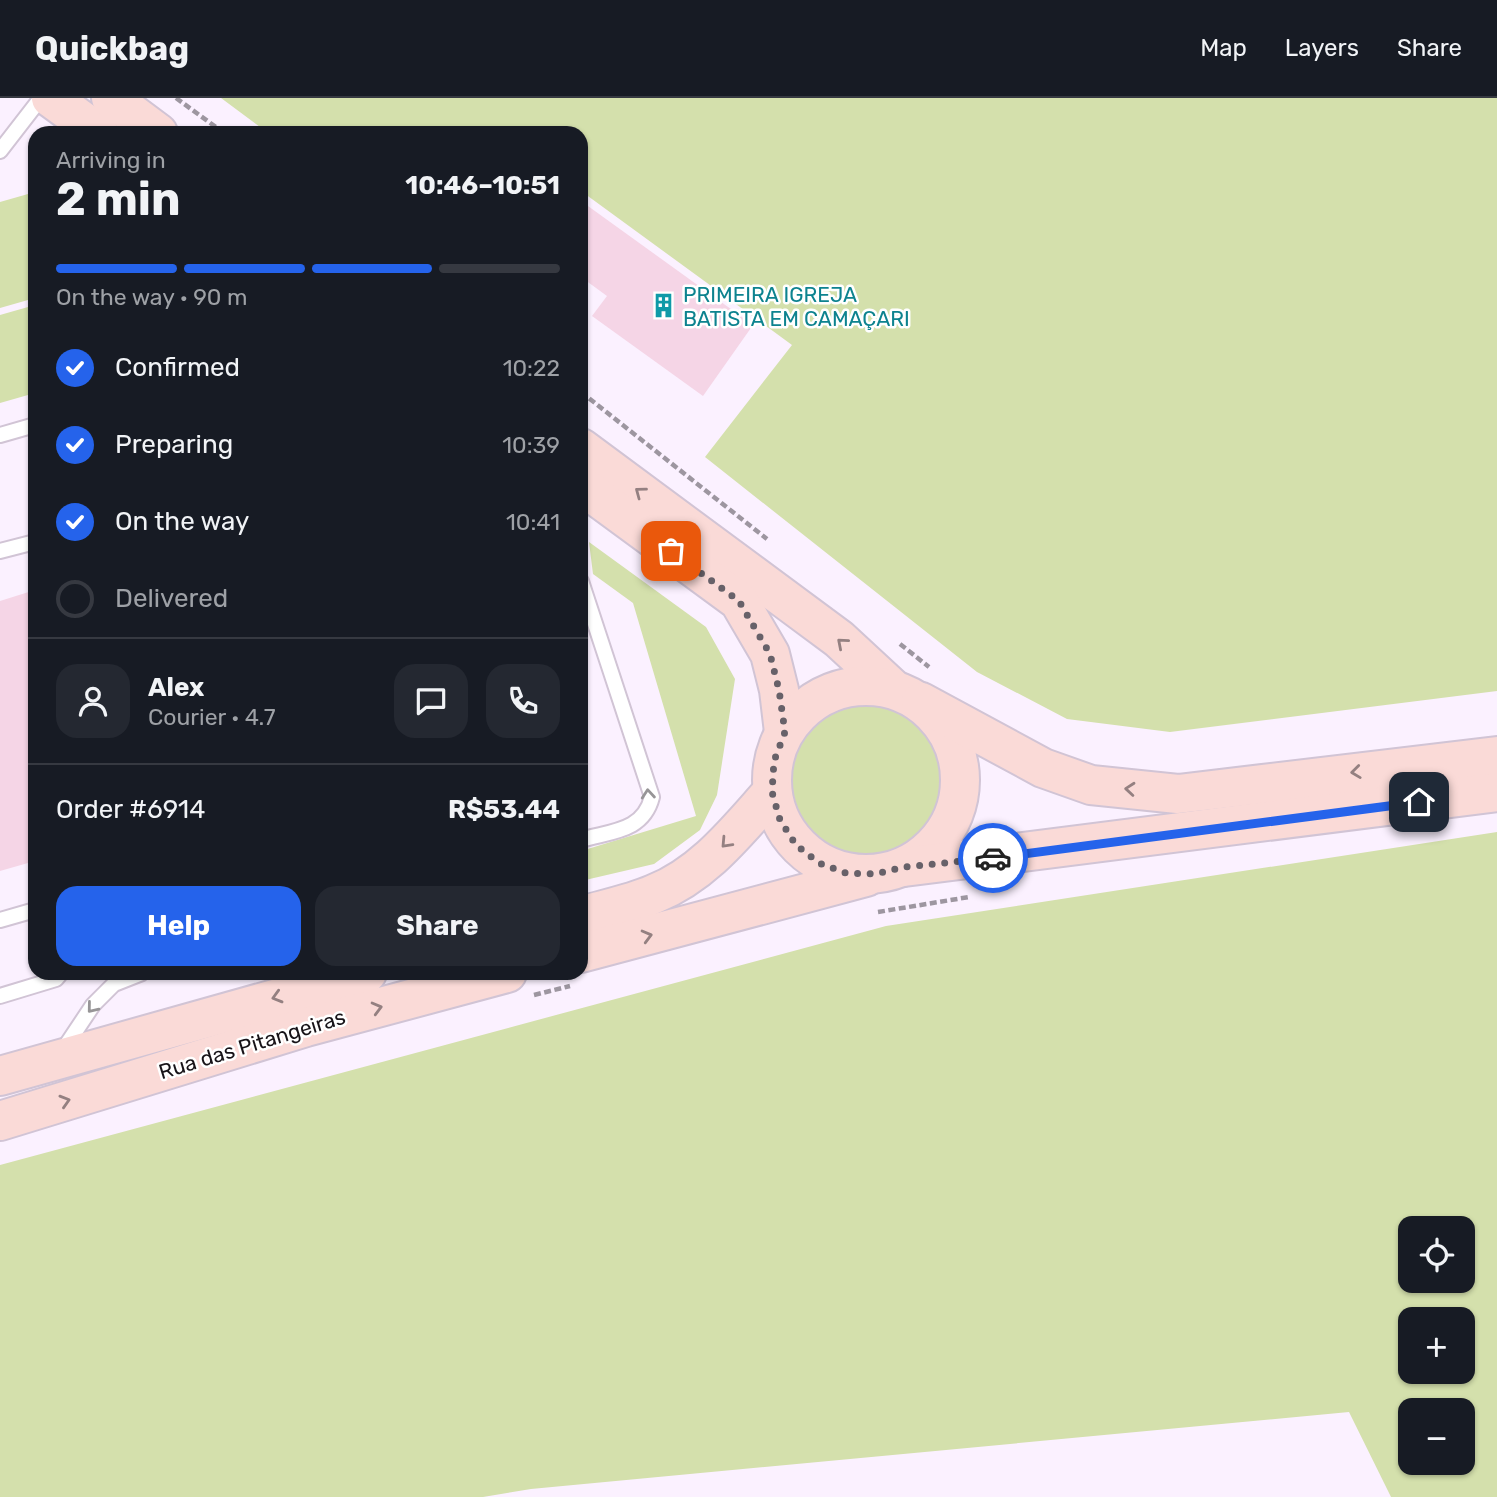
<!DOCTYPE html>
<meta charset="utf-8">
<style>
body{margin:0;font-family:Rubik,sans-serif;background:#242831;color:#f1f3f6;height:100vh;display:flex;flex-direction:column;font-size:26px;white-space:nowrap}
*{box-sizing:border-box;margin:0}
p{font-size:23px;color:#9ea1a6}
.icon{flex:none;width:38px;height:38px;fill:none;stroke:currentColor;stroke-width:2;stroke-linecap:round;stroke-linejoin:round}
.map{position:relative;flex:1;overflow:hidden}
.details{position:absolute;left:28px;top:28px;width:560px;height:854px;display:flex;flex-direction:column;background:#171b24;border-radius:21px;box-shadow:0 2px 5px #0004}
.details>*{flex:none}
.buttons{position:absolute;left:1398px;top:1118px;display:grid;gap:14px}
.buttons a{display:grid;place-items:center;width:77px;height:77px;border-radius:14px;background:#171b24;box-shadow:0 2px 5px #0004;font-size:35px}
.pin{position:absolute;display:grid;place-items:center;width:60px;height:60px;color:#fff;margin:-30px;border-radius:14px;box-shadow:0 4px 10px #0006}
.courier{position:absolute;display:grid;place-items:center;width:70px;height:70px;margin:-35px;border:5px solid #2563eb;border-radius:50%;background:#fff;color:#222;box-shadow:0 2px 9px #0007}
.headline em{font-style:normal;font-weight:700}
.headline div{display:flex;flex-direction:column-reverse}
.headline{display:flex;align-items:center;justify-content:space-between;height:119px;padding:0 28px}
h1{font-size:46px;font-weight:700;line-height:52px}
.bar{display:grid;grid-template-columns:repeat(4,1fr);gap:10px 7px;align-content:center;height:84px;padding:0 28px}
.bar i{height:9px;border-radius:5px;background:#363941}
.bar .current{background:#2563eb}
.bar p{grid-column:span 4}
.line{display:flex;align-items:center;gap:18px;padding:0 28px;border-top:2px solid #363941}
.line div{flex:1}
.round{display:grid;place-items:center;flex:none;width:74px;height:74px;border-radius:21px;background:#242831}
ol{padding:0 28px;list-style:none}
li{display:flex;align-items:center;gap:21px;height:77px}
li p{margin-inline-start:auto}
li .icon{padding:7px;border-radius:50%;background:#2563eb;color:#fff;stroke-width:4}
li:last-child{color:#9ea1a6}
li i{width:38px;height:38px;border:4px solid #363941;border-radius:50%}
.primary-button{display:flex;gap:14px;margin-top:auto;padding:14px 28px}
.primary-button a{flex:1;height:80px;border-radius:21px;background:#2563eb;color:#fff;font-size:28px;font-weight:700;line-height:80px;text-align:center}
.primary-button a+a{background:#242831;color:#f1f3f6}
header{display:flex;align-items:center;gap:42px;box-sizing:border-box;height:98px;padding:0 35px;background:#171b24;border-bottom:2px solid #363941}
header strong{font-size:33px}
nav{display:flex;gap:38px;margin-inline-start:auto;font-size:24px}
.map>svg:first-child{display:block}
.green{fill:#d4e0ac;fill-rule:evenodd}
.building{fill:#f5d5e6}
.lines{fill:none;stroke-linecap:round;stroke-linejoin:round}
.lane-casing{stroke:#d1c4d5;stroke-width:18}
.secondary-casing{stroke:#d1c4d5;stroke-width:42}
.path{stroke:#9d96a0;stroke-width:4.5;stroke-dasharray:7 3.5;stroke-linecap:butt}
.lane{stroke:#fff;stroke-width:14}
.secondary{stroke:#fadad7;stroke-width:38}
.oneway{stroke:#948081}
.oneway2{stroke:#979597}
.done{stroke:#676169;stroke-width:7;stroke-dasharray:0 12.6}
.route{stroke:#2563eb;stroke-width:9}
.labels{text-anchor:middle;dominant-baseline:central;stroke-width:5;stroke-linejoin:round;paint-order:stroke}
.culture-label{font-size:21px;fill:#0d838f;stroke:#fff;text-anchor:start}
.street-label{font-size:21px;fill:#171318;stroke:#fff}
</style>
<header>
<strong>Quickbag</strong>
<nav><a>Map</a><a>Layers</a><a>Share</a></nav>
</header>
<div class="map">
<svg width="1497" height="1399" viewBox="0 0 1497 1399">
<rect width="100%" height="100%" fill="#fbf1ff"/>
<g class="green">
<polygon points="221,0 1497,0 1497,593 1170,634 1067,621 977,574 705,359 792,247 581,93 581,35 268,35"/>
<polygon points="35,94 35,200 0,210 0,104"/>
<polygon points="35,207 35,295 0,305 0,217"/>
<polygon points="589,444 706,529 735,581 717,697 700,732 654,766 581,783 581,753 696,718 633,505 593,476"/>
<circle cx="867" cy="680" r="84"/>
<path d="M1497,734V1399H1391L1349,1314L531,1391L483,1399H0V1067L886,828ZM1410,1130H1463V1183H1410ZM1410,1222H1463V1274H1410ZM1410,1312H1463V1365H1410Z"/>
</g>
<g class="building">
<polygon points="581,103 753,227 703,298 592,218 607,198 581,179"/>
<polygon points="35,492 35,763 0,773 0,503"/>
</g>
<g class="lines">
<defs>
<g id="lane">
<polyline points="0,53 41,0"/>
<polyline points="0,337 35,327"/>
<polyline points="0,453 35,444"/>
<path d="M581,483L652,699C643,734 611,733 581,742"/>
<polyline points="0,822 35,812"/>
<polyline points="0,898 56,881 61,875"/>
<polyline points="63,952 93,907 114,886 142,875"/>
</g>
<g id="secondary">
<polyline points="51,0 99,35"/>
<polyline points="111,0 158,35"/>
<polyline points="581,350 839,541 893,591"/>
<polyline points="581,387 739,503 770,556 779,592 784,634"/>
<circle cx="866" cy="682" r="94"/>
<polyline points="921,604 1043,670 1091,687 1178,696 1497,658"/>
<polyline points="904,769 1497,694"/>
<path d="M581,818C605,811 631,806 654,796C704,776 737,733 772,694"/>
<polyline points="581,855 866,779"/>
<polyline points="0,978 367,875"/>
<polyline points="0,1023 306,929 507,875"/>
</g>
</defs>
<use href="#lane" class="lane-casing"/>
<use href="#secondary" class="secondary-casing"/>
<g class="path">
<polyline points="176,0 224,35"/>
<polyline points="581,294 767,441"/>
<polyline points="900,546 929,569"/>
<polyline points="878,814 969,799"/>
<polyline points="534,897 570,888"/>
</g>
<use href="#lane" class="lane"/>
<use href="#secondary" class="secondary"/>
</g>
<defs><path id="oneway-chevron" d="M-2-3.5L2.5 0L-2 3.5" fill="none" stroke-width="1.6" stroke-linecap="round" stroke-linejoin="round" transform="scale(1.75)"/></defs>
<g class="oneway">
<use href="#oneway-chevron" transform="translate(640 394) rotate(-143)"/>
<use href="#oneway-chevron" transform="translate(842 545) rotate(-139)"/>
<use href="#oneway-chevron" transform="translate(1356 674) rotate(173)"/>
<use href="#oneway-chevron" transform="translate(1130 691) rotate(-175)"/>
<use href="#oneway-chevron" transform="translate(726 745) rotate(133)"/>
<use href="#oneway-chevron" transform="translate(647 838) rotate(-15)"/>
<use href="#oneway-chevron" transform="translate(277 899) rotate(164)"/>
<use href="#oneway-chevron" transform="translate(377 910) rotate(-15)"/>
<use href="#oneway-chevron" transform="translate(65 1003) rotate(-17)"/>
</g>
<g class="oneway2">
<use href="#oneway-chevron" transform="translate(648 696) rotate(-95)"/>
<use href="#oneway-chevron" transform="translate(92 910) rotate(129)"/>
</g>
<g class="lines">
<polyline class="done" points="671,453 739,503 770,556 779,592 785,634 774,663 772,694 780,722 796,747 819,765 846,775 876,776 904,769 993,760"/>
<polyline class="route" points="993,760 1419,704"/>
</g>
<defs>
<symbol id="building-bare" viewBox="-9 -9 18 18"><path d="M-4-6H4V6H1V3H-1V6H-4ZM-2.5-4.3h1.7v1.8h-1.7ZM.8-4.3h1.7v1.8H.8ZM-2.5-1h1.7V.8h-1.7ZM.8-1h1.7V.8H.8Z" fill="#0f9aa8" stroke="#fff" stroke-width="2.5" paint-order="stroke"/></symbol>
</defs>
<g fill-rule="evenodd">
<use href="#building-bare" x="646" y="190" width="35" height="35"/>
</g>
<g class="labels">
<g class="culture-label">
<text x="683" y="196">PRIMEIRA IGREJA<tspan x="683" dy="24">BATISTA EM CAMAÇARI</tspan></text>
</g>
<g class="street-label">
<text transform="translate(252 946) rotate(-17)">Rua das Pitangeiras</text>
</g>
</g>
</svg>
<div class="buttons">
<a><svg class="icon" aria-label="locate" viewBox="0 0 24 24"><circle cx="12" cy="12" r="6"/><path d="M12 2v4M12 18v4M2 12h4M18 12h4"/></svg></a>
<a>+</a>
<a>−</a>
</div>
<div class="pin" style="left:671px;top:453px;background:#ea580c"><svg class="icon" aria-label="bag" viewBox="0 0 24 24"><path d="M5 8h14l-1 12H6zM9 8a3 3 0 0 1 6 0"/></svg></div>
<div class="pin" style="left:1419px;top:704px;background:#1f2937"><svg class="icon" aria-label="home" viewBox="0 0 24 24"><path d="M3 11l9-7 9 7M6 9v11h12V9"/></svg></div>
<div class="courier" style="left:993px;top:760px"><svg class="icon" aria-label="car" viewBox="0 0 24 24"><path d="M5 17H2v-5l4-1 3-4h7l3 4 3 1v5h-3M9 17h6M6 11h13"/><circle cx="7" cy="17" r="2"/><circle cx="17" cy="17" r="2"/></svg></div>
<section class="details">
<div class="headline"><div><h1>2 min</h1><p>Arriving in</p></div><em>10:46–10:51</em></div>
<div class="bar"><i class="current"></i><i class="current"></i><i class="current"></i><i></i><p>On the way · 90 m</p></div>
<ol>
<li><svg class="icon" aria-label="check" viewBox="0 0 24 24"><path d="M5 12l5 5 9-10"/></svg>Confirmed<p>10:22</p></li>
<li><svg class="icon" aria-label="check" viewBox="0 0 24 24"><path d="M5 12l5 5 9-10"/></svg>Preparing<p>10:39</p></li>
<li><svg class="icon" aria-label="check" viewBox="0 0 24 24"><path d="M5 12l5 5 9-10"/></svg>On the way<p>10:41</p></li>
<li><i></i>Delivered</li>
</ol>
<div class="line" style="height:126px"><a class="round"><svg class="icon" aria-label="person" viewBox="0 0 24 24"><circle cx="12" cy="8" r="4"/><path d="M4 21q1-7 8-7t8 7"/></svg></a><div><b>Alex</b><p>Courier · 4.7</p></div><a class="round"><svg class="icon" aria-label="chat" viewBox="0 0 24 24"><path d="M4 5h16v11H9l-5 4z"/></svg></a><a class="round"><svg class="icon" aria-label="phone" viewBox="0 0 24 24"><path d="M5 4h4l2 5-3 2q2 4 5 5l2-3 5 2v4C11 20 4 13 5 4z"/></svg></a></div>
<div class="line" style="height:91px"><div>Order #6914</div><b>R$53.44</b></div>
<div class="primary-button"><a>Help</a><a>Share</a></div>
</section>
</div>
